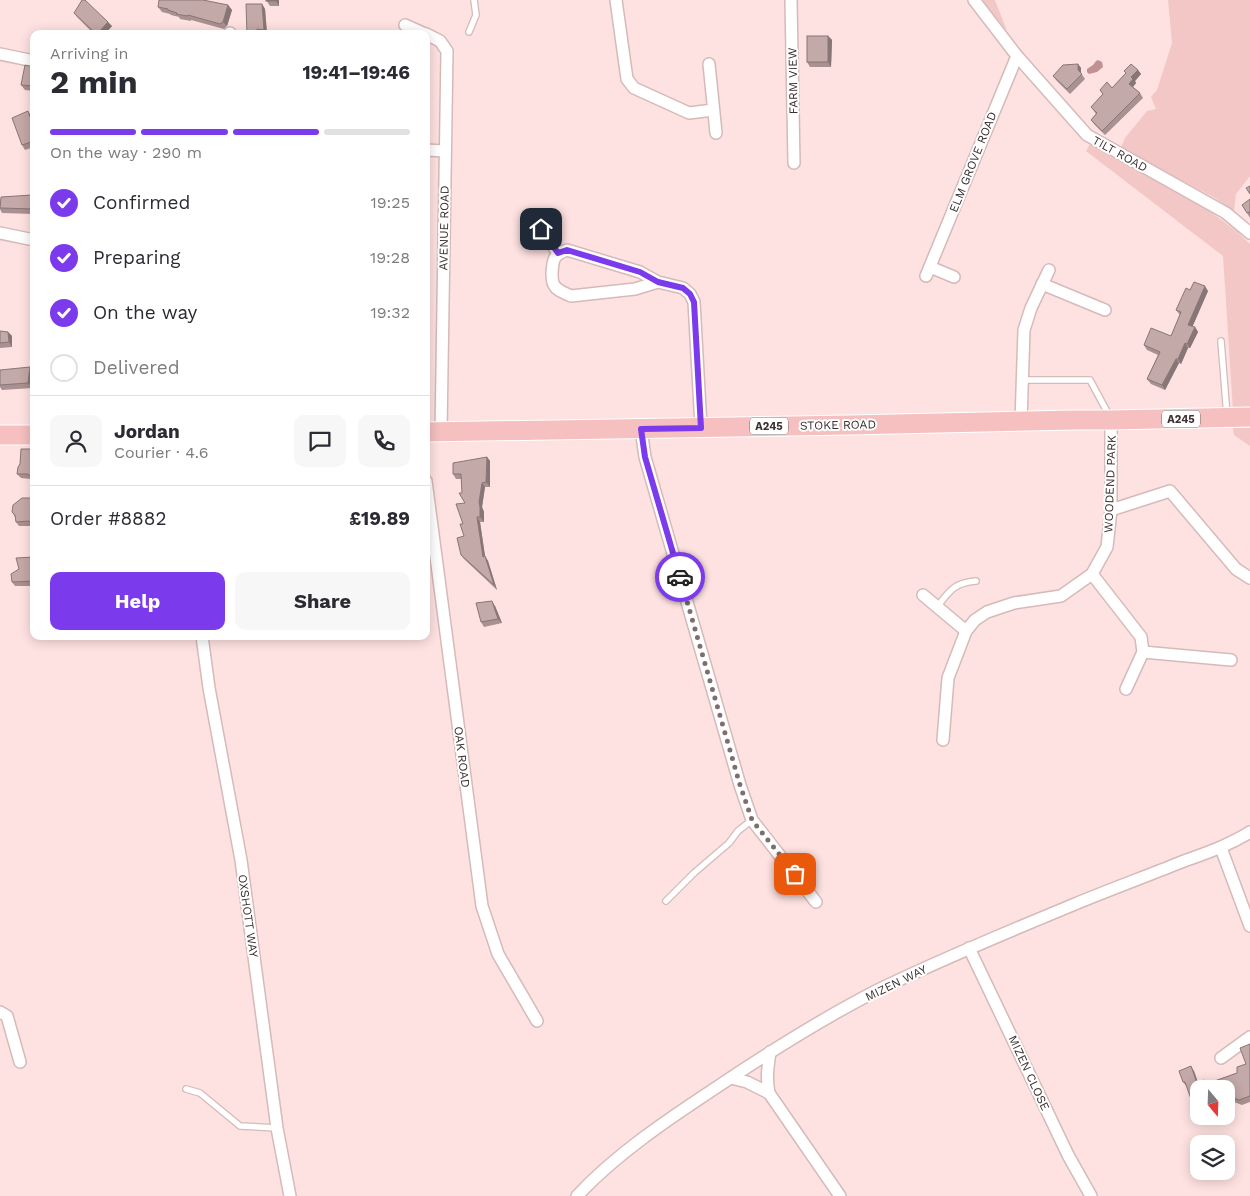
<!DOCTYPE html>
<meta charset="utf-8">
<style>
body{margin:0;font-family:"Work Sans",sans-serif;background:#f7f7f7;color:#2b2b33;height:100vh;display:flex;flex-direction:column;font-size:19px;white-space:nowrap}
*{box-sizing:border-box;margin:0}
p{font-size:16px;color:#7c7c81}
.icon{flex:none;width:28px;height:28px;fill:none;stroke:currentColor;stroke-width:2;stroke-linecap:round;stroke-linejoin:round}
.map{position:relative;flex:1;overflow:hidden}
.sheet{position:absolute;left:30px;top:30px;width:400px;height:610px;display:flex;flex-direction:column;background:#fff;border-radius:10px;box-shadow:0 2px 12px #0003}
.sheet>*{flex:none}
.needle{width:32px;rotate:161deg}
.controls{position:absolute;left:1190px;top:1080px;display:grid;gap:10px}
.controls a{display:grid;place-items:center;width:45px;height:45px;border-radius:10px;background:#fff;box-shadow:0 2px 12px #0003;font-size:25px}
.pin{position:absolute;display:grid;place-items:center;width:42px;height:42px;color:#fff;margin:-21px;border-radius:10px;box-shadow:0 2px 8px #0006}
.courier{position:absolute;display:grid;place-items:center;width:50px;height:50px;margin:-25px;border:4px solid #7c3aed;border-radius:50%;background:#fff;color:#222;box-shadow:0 1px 6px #0007}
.summary em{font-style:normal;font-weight:700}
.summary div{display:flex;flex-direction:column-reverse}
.summary{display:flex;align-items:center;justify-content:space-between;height:85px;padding:0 20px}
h1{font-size:32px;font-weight:700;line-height:38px}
.bar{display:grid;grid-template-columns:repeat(4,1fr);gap:8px 5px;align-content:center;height:60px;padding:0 20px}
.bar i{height:6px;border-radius:4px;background:#e1e1e2}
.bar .active{background:#7c3aed}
.bar p{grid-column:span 4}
.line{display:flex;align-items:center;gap:12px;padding:0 20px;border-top:1px solid #e1e1e2}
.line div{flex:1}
.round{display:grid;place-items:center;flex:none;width:52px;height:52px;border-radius:10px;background:#f7f7f7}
ol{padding:0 20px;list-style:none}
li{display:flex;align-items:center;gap:15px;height:55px}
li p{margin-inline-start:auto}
li .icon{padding:5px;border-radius:50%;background:#7c3aed;color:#fff;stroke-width:4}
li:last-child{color:#7c7c81}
li i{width:28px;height:28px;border:2px solid #e1e1e2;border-radius:50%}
.button{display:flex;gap:10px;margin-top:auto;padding:10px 20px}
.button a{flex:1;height:58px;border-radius:10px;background:#7c3aed;color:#fff;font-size:20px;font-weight:700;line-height:58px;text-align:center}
.button a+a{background:#f7f7f7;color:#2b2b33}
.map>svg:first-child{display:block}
.green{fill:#f2c7c5}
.water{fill:#c09190}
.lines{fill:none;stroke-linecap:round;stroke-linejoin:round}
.lane-casing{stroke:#d5bab9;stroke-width:8}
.street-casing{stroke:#d5bab9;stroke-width:14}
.primary-casing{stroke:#fff;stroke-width:21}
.lane{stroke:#fff;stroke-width:5.5}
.street{stroke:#fff;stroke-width:11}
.primary{stroke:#f5c0bf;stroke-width:19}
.wall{fill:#a89190}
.shaded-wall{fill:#887676}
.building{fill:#c3a9a8;stroke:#887676}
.done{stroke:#7f6e6d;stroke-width:5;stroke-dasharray:0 9}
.route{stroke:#7c3aed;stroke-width:6}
.labels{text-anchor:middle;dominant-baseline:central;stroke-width:4;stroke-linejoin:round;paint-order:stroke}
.shield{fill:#fff;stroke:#756e6d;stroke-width:1}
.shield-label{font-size:11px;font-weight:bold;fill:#3a302f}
.street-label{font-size:12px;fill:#3a302f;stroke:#fff}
</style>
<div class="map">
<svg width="1250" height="1196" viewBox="0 0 1250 1196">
<rect width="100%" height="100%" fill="#fee2e1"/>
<g class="green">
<polygon points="982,0 995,0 1007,31"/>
<polygon points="1168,0 1250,0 1250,176 1236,194 1234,211 1215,198 1121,148 1125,138 1147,111 1156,109 1151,97 1157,90 1172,43"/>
<polygon points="1090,144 1208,210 1235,230 1250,244 1250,411 1233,411 1223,256 1086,151"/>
<polygon points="1233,428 1250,428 1250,446 1234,435"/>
</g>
<polygon class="water" points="1096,61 1098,60 1102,62 1103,67 1097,72 1089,74 1087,72 1087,69 1093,65"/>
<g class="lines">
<defs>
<g id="lane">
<polyline points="469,32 476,15 474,0"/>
<polyline points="1221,341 1227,416"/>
<polyline points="1022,380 1090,380 1110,417"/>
<path d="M937,607C950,590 954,583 976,581"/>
<polyline points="666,901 694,873 729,843 738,831 752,820"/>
<polyline points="186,1089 200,1093 240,1126 277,1128"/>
</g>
<g id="street">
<polyline points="616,0 627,79 634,88 689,113 713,110"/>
<polyline points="791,0 794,163"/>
<polyline points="974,0 1017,56 1087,135 1226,213 1250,233"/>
<polyline points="405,25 425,34"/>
<polyline points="230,34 230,33"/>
<polyline points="426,34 440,41 447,51 441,431"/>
<polyline points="0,54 34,61"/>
<polyline points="709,64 716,133"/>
<polyline points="426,150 445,151"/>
<polyline points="541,229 558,253"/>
<polyline points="0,233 34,240"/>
<polyline points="930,267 954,277"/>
<polyline points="926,276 1017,56"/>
<path d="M658,282L635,289L571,296C565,293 557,291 554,285C552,282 552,277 552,273C553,259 553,255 567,250L640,272L658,282L683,288L690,294L694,302L701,427"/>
<polyline points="1042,284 1105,310"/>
<polyline points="1021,421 1024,330 1031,308 1049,270"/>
<polyline points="641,429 645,457 740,785 752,820 816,902"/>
<polyline points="426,481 482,906 498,954 537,1021"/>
<polyline points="1111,510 1170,491 1236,569 1250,578"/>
<polyline points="1092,574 1141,637 1143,652 1126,689"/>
<polyline points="923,595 966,631"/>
<polyline points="202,636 209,688 241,860 277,1128 290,1196"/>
<polyline points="1143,652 1231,660"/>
<polyline points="943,740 948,678 966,631 975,620 987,612 1014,603 1061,596 1092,574 1107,547 1111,510 1111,420"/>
<polyline points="1221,848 1250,926"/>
<polyline points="969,948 1068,1155 1091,1196"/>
<polyline points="0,1012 7,1016 20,1062"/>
<path d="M770,1052C768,1066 766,1078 769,1093L840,1196"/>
<polyline points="1221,1058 1250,1037"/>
<polyline points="731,1078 747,1082 769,1093"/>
<path d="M577,1196C615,1155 667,1120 714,1089C766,1054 820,1020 876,991C941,959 1008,932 1075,904C1109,890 1144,877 1179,863C1203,854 1228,846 1250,832"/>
</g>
<g id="primary">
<polyline points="426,432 850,425 1075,420 1111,420 1250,417"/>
<polyline points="0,435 34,435"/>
</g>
</defs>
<use href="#lane" class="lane-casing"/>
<use href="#street" class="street-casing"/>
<use href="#primary" class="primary-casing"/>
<use href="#lane" class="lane"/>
<use href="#street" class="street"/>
<use href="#primary" class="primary"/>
</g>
<g class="wall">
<polygon points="266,0 279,0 279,6 270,6"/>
<polygon points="262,4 265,9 267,34 247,34"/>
<polygon points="228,5 232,10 227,26 224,29 191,20 191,21 180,19 179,17 171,15 170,14 162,12 158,7"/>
<polygon points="74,13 112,26 105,34 94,34 77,17"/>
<polygon points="828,36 832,40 831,67 810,67 807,62"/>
<polygon points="1078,64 1081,68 1081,73 1085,79 1070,94 1056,80 1053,76"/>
<polygon points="34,67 34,91 25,90 21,85"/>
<polygon points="1138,70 1141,74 1135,81 1136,83 1133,87 1140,93 1143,98 1105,135 1094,124 1091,120 1096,114 1091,107 1103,94 1100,90 1112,88 1126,73 1124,71"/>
<polygon points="31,116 34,123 34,147 25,150 22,145"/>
<polygon points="32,195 34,197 34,214 2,213 0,209 0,202"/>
<polygon points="1250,199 1250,218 1247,213"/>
<polygon points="1190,290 1208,291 1192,327 1195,327 1198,332 1190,348 1188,348 1181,364 1179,363 1165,390 1151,384 1147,379 1158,355 1147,350 1144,345 1171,336 1180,315 1176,310"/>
<polygon points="0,331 8,332 12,336 12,347 0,348"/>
<polygon points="0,370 33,372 32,388 2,390 0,387"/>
<polygon points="34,449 34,480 31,479 21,478 17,474 20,464"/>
<polygon points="487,457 490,461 490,487 485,487 482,507 484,512 484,522 480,522 485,556 488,561 497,590 464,559 461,555 464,536 463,524 465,503 462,493 461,479 456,479 453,474"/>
<polygon points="34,498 34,527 33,526 19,526 16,522 15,517 12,512"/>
<polygon points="34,557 34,586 15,586 12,582 19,569"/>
<polygon points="495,606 502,623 484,627 481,622"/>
<polygon points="1250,1044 1250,1102 1242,1105 1226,1099 1226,1089 1199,1116 1218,1116 1202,1121 1196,1113 1187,1087 1183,1082 1194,1071 1198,1083 1204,1080 1206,1083 1209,1083 1237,1073 1246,1064"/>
<polygon points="1226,1102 1229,1111 1226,1112"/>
</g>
<g class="shaded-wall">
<polygon points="276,0 279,0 279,6 276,1"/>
<polygon points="262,4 265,9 267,34 264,30"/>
<polygon points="228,5 232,10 227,26 223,22"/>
<polygon points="108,22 112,26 105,34 97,34"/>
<polygon points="828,36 832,40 831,67 828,62"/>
<polygon points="1078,64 1081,68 1081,74 1078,70"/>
<polygon points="1138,70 1141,74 1135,81 1136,83 1132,88 1129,84 1131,77"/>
<polygon points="28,111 31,116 34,123 34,128"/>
<polygon points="1205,286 1208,291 1191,330 1188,325"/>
<polygon points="1195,327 1198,332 1190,348 1187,344"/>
<polygon points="8,332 12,336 12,347 9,342"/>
<polygon points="1185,343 1188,348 1181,364 1178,359"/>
<polygon points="1176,359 1179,363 1165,390 1162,385"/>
<polygon points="30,367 33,372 32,388 28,383"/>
<polygon points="426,367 427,367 427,385 426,383"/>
<polygon points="487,457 490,461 490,487 486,482"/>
<polygon points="482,483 485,487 482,507 484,512 484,522 480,517 479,502"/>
<polygon points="477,517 480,522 485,556 488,561 497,590 494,585 483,557"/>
<polygon points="492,601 495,606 502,623 498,619"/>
<polygon points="1191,1066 1194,1071 1200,1088 1197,1083"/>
</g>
<g class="building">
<polygon points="82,0 85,0 108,22 97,34 96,34 74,13"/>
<polygon points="159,0 203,0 228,5 223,22 220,24 188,15 187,16 176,14 177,13 168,10 168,9 158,7"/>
<rect x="266" y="0" width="10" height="1"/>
<polygon points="246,4 262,4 264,30 257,29 257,34 247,34"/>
<rect x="807" y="36" width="21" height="26"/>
<polygon points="1078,64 1078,70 1082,74 1067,89 1053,76 1063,65"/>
<polygon points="1131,64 1138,70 1131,77 1133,79 1129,84 1140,93 1102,131 1091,120 1097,113 1091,107 1103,94 1100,90 1107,82 1112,88 1126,73 1124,71"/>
<polygon points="25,65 34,67 34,86 21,85"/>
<polygon points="28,111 34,128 34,141 22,145 12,118"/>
<polygon points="1250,186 1250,194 1246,188"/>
<polygon points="32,195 32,199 34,199 34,209 0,208 1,197"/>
<polygon points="1250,199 1250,212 1247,213 1242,205"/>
<polygon points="1194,282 1205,286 1188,325 1195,327 1187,344 1185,343 1178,359 1176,359 1162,385 1147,379 1160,352 1144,345 1151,328 1171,336 1181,312 1176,310 1186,288 1190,290"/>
<polygon points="0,331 8,332 9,342 0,343"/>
<polygon points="30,367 28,383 0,385 0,370"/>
<polygon points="21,449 34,449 34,478 28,474 17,474 18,467 20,464"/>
<polygon points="487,457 486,482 482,483 479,502 480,507 480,517 477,517 483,557 485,556 494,585 461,555 457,538 464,536 460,524 463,524 456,504 465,503 459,493 462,493 461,474 453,474 453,463"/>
<polygon points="22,498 34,498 34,523 32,524 29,521 16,522 15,515 12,512 13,505"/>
<polygon points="34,557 34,581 12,582 11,574 19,569 16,558"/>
<polygon points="492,601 498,619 481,622 476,603"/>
<polygon points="1250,1044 1250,1096 1239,1100 1226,1095 1226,1089 1199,1089 1198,1116 1197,1113 1196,1113 1185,1082 1183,1082 1179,1071 1191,1066 1197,1083 1204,1080 1205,1083 1208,1082 1209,1083 1237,1073 1237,1067 1246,1064 1240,1048"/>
</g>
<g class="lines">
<polyline class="done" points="680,577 740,785 752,820 795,874"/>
<polyline class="route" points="541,229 558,253 567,250 640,272 658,282 683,288 690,294 694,302 701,428 641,429 645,457 680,577"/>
</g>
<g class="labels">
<g class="shield">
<rect x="1162" y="410.5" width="38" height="17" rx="4"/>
<rect x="750" y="417.5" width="38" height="17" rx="4"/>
</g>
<g class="shield-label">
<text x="1181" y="419">A245</text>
<text x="769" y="426">A245</text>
</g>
<g class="street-label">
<text transform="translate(793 81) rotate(-91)">FARM VIEW</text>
<text transform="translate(1120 154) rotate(29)">TILT ROAD</text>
<text transform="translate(973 162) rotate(-68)">ELM GROVE ROAD</text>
<text transform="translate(444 228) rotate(-89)">AVENUE ROAD</text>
<text transform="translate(838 425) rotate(-1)">STOKE ROAD</text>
<text transform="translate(1110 484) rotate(-88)">WOODEND PARK</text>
<text transform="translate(462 757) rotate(83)">OAK ROAD</text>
<text transform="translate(248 916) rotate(82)">OXSHOTT WAY</text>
<text transform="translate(896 983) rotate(-26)">MIZEN WAY</text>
<text transform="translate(1029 1073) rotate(65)">MIZEN CLOSE</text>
</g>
</g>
</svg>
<div class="controls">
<a><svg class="needle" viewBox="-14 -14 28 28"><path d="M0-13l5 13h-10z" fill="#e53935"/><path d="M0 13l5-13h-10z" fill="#7c7c81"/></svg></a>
<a><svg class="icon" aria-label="layers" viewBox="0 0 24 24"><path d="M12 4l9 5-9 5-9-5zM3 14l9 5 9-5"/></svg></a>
</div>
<div class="pin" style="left:795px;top:874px;background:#ea580c"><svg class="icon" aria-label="bag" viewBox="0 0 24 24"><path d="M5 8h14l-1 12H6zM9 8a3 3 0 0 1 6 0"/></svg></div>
<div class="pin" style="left:541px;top:229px;background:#1f2937"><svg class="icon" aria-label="home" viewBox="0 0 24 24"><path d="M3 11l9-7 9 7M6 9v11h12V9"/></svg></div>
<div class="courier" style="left:680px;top:577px"><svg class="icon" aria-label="car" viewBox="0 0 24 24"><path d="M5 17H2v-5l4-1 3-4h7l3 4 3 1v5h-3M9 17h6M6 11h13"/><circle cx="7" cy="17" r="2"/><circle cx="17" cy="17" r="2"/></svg></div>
<section class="sheet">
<div class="summary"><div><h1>2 min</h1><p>Arriving in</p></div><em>19:41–19:46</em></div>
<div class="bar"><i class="active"></i><i class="active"></i><i class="active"></i><i></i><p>On the way · 290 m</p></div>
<ol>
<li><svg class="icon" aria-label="check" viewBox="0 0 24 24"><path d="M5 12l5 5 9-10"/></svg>Confirmed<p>19:25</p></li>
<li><svg class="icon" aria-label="check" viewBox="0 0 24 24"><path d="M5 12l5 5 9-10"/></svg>Preparing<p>19:28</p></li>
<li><svg class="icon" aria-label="check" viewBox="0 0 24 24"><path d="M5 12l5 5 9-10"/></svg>On the way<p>19:32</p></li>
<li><i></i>Delivered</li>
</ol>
<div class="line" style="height:90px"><a class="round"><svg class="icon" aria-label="person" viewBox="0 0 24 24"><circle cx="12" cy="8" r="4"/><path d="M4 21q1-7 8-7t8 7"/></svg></a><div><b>Jordan</b><p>Courier · 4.6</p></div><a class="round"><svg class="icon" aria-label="chat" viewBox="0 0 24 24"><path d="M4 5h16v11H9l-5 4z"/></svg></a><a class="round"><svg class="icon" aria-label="phone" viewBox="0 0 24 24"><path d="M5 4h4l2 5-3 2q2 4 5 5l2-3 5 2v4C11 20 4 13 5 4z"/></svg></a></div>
<div class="line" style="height:65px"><div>Order #8882</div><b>£19.89</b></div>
<div class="button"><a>Help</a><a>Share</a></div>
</section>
</div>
